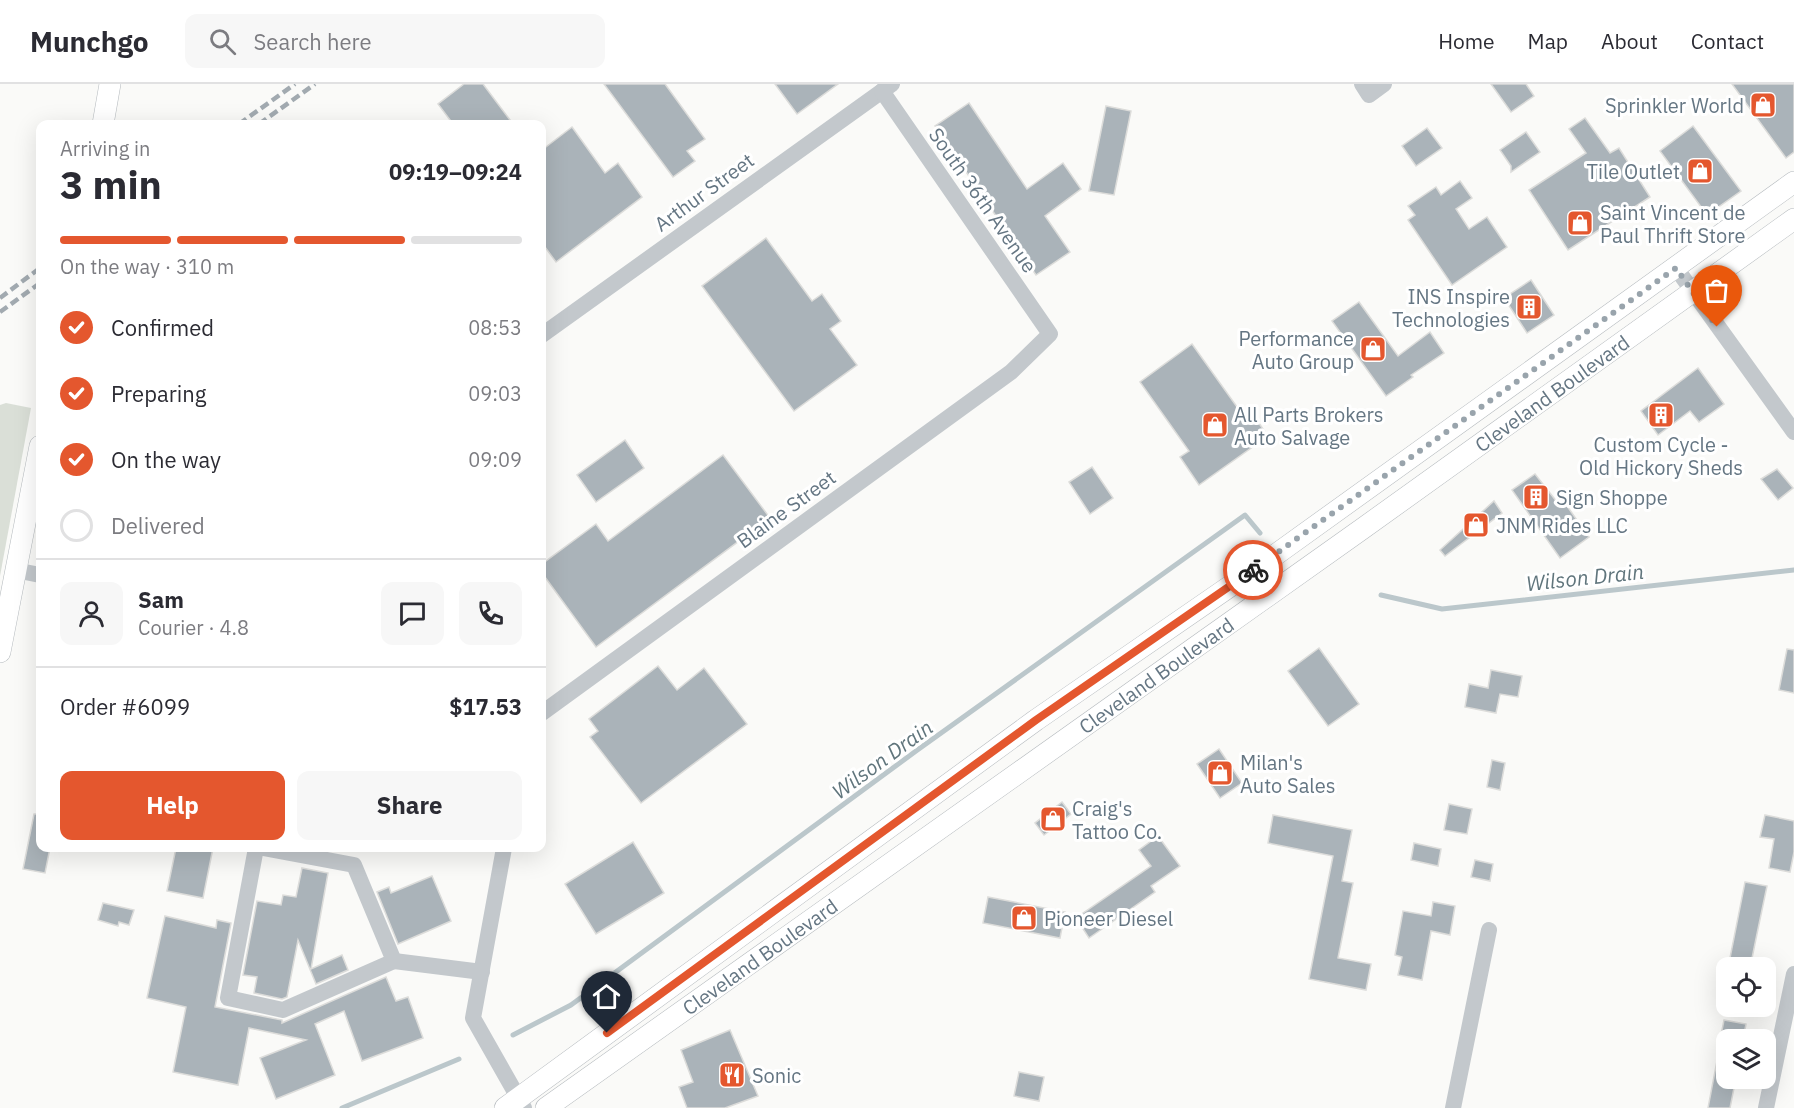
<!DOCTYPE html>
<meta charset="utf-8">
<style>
body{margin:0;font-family:"IBM Plex Sans",sans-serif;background:#f7f7f7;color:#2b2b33;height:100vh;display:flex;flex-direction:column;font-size:22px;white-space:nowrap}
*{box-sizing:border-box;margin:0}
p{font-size:20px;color:#7c7c81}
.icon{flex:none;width:33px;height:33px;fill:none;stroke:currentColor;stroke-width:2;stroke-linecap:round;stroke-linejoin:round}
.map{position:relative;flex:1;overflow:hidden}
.details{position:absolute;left:36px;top:36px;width:510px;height:732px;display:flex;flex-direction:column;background:#fff;border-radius:12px;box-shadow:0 6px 24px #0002}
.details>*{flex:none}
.tools{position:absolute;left:1716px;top:873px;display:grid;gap:12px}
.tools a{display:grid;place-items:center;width:60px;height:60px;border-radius:12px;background:#fff;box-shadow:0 6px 24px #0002;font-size:30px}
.pin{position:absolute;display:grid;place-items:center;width:51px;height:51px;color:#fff;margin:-62px -26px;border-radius:50% 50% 50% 0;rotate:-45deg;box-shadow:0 0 6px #0007}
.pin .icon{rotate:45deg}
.courier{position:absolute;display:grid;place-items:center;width:60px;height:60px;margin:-30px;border:4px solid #e4572e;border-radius:50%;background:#fff;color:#222;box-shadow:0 2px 8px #0007}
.summary em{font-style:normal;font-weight:800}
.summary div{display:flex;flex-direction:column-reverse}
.summary{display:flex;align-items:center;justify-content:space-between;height:102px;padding:0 24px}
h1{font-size:39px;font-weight:800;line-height:45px}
.bar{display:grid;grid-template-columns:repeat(4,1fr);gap:9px 6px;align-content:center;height:72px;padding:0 24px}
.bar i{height:8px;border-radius:4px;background:#e1e1e2}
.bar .current{background:#e4572e}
.bar p{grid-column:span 4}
.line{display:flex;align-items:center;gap:15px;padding:0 24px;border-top:2px solid #e1e1e2}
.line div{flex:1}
.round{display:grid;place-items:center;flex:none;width:63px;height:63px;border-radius:12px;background:#f7f7f7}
ol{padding:0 24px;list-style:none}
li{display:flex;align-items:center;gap:18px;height:66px}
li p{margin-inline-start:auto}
li .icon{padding:6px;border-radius:50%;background:#e4572e;color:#fff;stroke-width:4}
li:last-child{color:#7c7c81}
li i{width:33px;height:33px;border:3px solid #e1e1e2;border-radius:50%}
.primary-button{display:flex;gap:12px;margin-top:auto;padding:12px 24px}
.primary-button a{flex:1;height:69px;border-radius:12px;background:#e4572e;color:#fff;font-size:24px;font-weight:800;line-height:69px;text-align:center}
.primary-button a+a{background:#f7f7f7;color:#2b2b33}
header{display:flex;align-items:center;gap:36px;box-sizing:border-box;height:84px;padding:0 30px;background:#fff;border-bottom:2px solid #e1e1e2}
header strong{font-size:28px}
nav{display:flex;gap:33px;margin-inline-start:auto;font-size:21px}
.search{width:420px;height:54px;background:#f7f7f7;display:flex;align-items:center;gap:15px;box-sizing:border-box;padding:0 21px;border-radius:12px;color:#7c7c81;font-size:22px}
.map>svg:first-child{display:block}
.green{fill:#dadfd7}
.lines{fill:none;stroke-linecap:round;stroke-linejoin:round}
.stream{stroke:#bbc7cb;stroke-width:5}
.building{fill:#aab3b9;stroke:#dcdcda;stroke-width:1.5}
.major-casing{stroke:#b5babe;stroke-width:22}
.minor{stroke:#c3c8cc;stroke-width:16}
.major{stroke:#fff;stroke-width:21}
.rail{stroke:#a2aab0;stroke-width:4.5;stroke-dasharray:9 4.5;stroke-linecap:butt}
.done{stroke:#99a4ac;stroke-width:6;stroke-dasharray:0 10.8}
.route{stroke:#e4572e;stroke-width:8}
.labels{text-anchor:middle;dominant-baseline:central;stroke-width:6;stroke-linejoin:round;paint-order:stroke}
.poi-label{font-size:20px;fill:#657683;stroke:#fff;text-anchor:start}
.street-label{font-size:20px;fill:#657683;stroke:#fff}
.water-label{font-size:21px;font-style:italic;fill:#60757c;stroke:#fff}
</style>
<header>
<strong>Munchgo</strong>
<div class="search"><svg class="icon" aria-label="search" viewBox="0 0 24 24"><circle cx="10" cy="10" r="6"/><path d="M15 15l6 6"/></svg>Search here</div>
<nav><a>Home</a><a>Map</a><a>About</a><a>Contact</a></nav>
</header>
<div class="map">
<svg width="1794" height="1024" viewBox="0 0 1794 1024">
<rect width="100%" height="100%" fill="#fafaf8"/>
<polygon class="green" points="6,319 31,324 0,492 0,321"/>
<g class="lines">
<g class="stream">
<polyline points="1381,511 1442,525 1794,486"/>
<polyline points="513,951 571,921 916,667 1245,431 1260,449"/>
<polyline points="342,1024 459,975"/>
</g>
</g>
<g class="building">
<polygon points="464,0 483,0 513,40 453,40 438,20"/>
<polygon points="604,0 665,0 705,55 687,67 695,77 673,93"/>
<polygon points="775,0 838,0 797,30"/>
<polygon points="1491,0 1526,0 1534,12 1511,28"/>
<polygon points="1732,0 1794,0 1794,68 1786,74"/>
<polygon points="969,19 1027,105 1063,79 1081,105 1045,132 1070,168 1036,191 935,42"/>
<polygon points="1106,22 1131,27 1114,111 1089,107"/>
<polygon points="1585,34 1610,69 1619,64 1650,113 1568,166 1529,106 1586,69 1569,45"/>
<polygon points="1693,42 1741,107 1707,131 1660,67"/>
<polygon points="572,43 605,89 618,79 642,113 556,178 542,159 542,66"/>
<polygon points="1427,44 1442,64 1416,82 1402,62"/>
<polygon points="1526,48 1540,68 1511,88 1511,82 1500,66"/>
<polygon points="1460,97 1472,114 1456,125 1469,145 1487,133 1507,163 1452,201 1408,136 1415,131 1408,122 1436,103 1441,111"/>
<polygon points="766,154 812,217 822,210 841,237 830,245 857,281 794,327 702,202"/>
<polygon points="1531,196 1554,231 1527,249 1504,214"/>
<polygon points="1359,218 1398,272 1430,248 1444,269 1411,291 1413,293 1386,312 1332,237"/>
<polygon points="1192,260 1242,330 1249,325 1268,352 1199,401 1180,373 1189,367 1140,298"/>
<polygon points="1698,284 1724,320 1699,338 1690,327 1658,351 1641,327"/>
<polygon points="625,356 644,384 596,418 577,391"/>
<polygon points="723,371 770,434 596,563 542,489 542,480 596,440 608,457"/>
<polygon points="1092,383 1113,414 1090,430 1069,398"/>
<polygon points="1777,385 1793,404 1778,416 1761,395"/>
<polygon points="1535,390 1557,418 1562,415 1589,453 1560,474 1512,406"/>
<polygon points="1494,417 1502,429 1445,472 1440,466"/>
<polygon points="1319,564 1359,620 1328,642 1288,587"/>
<polygon points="1787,565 1794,566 1794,609 1779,606"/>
<polygon points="658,582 677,606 704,584 747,640 641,719 590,653 598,647 589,635"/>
<polygon points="1491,586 1522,592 1518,613 1500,610 1496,629 1465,623 1469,600 1488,604"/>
<polygon points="1219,665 1242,699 1220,714 1197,680"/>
<polygon points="1492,676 1505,679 1500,706 1487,703"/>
<polygon points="1062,718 1071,730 1044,751 1035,739"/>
<polygon points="1449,720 1472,725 1467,750 1444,746"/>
<polygon points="34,730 40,730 40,764 50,764 45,789 23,785"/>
<polygon points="1273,731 1352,746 1342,797 1353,799 1338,874 1371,880 1366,906 1309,895 1333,772 1268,759"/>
<polygon points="1765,731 1794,737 1794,768 1790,788 1769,784 1774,755 1760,753"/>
<polygon points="1158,752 1180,782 1151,802 1155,808 1089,854 1076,834 1151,782 1139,766"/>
<polygon points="633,758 664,809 596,850 565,800"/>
<polygon points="1414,759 1441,765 1438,782 1411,776"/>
<polygon points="176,764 213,764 203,814 167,807"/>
<polygon points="1475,776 1493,780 1490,797 1471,793"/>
<polygon points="302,784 328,789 311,885 342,871 348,886 316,900 298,856 287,913 282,915 254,909 257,893 243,891 257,817 281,821 283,811 296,813"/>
<polygon points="432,792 451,837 398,860 377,808 389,803 391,809"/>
<polygon points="1745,798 1767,802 1758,845 1750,884 1728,884"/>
<polygon points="988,813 1065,828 1060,854 983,839"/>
<polygon points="1433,818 1455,822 1450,851 1431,847 1422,896 1398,891 1402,873 1395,871 1403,827 1431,832"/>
<polygon points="103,819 134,826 129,841 119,838 118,842 98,836"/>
<polygon points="165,832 216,844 217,836 231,839 215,923 282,936 282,939 386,893 396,917 408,913 423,954 362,977 344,927 315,940 335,991 276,1015 260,974 306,956 249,944 238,1001 173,988 186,923 147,914"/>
<polygon points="1724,936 1746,940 1743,956 1720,956"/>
<polygon points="730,946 758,1012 725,1024 687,1024 679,1003 693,998 681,966"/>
<polygon points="1720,961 1726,962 1726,994 1736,994 1730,1024 1708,1024"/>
<polygon points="1019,988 1044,993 1039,1017 1014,1012"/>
</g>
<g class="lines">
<defs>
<g id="major">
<polyline points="103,40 110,0"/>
<polyline points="0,568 40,362"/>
<polyline points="505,1024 1036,636 1271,474 1794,98"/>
<path id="s1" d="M546,1024L1362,445L1794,135"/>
</g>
</defs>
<use href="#major" class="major-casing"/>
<g class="minor">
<polyline points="1362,0 1369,11 1384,0"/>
<polyline points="1676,184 1794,348"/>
<polyline points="542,251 892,0"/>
<polyline points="15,486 40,491"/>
<polyline points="542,629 1011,288 1050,250 882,7"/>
<polyline points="256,764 228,914 283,926 394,877 354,781 263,764"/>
<polyline points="504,764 473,934 524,1024"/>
<polyline points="394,877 482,888"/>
<polyline points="1453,1024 1489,846"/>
<polyline points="1766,1024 1794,890"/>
</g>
<use href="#major" class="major"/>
<g class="rail">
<polyline points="239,40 295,0"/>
<polyline points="259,40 315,0"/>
<polyline points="0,214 40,184"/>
<polyline points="0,228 40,199"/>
</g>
</g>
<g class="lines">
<polyline class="done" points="1253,486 1676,184 1717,243"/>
<polyline class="route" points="607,949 1036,636 1253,486"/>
</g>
<defs>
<symbol id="shop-square" viewBox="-11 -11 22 22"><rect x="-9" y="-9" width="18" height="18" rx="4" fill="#e4572e" stroke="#fff"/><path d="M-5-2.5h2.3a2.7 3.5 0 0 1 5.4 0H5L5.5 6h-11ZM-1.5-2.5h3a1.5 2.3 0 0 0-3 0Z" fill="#fff"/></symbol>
<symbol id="building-square" viewBox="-11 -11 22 22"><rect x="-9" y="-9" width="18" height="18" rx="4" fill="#e4572e" stroke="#fff"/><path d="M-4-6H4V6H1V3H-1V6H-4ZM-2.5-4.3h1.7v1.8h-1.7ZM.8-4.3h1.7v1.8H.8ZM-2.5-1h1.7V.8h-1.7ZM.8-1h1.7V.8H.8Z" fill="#fff"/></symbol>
<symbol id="restaurant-square" viewBox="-11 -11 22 22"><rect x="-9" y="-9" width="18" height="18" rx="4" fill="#e4572e" stroke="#fff"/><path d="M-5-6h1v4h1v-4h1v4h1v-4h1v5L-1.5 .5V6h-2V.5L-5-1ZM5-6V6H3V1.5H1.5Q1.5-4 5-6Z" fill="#fff"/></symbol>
</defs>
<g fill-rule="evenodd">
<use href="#shop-square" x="1748" y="6" width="30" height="30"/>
<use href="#shop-square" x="1685" y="72" width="30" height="30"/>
<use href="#shop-square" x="1565" y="124" width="30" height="30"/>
<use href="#building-square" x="1514" y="208" width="30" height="30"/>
<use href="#shop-square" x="1358" y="250" width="30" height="30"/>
<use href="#building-square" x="1646" y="316" width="30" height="30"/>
<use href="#shop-square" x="1200" y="326" width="30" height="30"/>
<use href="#building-square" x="1521" y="398" width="30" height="30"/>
<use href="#shop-square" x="1461" y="426" width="30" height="30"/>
<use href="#shop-square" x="1205" y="674" width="30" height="30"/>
<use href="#shop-square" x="1038" y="720" width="30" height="30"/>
<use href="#shop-square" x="1009" y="819" width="30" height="30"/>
<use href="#restaurant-square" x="717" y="976" width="30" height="30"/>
</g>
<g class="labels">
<g class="poi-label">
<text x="1744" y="21" text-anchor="end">Sprinkler World</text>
<text x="1680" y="87" text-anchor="end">Tile Outlet</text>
<text x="1600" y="128">Saint Vincent de<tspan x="1600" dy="23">Paul Thrift Store</tspan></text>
<text x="1510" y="212" text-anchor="end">INS Inspire<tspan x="1510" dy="23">Technologies</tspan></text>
<text x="1354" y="254" text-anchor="end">Performance<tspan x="1354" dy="23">Auto Group</tspan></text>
<text x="1234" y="330">All Parts Brokers<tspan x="1234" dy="23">Auto Salvage</tspan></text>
<text x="1661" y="360" text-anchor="middle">Custom Cycle -<tspan x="1661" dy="23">Old Hickory Sheds</tspan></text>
<text x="1556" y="413">Sign Shoppe</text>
<text x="1496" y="441">JNM Rides LLC</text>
<text x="1240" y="678">Milan's<tspan x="1240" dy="23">Auto Sales</tspan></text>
<text x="1072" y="724">Craig's<tspan x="1072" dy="23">Tattoo Co.</tspan></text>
<text x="1044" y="834">Pioneer Diesel</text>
<text x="752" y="991">Sonic</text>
</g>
<g class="street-label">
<text transform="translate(704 108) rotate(-36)">Arthur Street</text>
<text transform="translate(983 116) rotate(55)">South 36th Avenue</text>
<text stroke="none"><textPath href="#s1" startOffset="1234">Cleveland Boulevard</textPath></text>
<text transform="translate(786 425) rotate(-36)">Blaine Street</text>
<text stroke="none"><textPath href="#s1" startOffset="748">Cleveland Boulevard</textPath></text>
<text stroke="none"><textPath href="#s1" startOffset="262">Cleveland Boulevard</textPath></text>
</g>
<g class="water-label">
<text transform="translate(1585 493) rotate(-6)">Wilson Drain</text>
<text transform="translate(882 675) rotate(-36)">Wilson Drain</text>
</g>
</g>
</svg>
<div class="tools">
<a><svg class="icon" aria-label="locate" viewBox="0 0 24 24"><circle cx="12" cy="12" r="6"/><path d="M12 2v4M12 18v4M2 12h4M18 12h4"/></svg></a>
<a><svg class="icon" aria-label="layers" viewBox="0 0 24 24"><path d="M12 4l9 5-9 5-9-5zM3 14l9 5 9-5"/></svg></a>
</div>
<div class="pin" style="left:1717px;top:243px;background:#ea580c"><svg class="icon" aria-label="bag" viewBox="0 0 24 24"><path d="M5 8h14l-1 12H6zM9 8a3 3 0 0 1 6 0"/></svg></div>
<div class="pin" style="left:607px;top:949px;background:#1f2937"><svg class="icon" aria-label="home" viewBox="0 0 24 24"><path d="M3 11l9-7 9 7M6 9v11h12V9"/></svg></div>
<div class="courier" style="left:1253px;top:486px"><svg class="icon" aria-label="bike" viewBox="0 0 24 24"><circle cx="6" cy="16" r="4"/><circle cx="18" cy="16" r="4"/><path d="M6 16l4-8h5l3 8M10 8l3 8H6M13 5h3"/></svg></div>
<section class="details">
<div class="summary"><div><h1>3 min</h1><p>Arriving in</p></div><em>09:19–09:24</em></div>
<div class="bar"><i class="current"></i><i class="current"></i><i class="current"></i><i></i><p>On the way · 310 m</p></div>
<ol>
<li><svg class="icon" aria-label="check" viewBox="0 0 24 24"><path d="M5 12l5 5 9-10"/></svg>Confirmed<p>08:53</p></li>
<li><svg class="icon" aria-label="check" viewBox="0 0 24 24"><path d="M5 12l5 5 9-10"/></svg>Preparing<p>09:03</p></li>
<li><svg class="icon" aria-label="check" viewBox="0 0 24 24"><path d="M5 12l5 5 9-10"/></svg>On the way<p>09:09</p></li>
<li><i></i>Delivered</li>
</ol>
<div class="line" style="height:108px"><a class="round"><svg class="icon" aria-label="person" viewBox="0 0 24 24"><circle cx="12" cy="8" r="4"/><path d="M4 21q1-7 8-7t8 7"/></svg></a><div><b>Sam</b><p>Courier · 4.8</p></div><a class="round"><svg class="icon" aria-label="chat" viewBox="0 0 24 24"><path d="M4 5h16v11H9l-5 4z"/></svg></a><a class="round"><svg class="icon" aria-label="phone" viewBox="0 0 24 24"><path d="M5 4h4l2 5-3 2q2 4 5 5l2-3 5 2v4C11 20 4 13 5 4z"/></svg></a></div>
<div class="line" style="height:78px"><div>Order #6099</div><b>$17.53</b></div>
<div class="primary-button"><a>Help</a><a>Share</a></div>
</section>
</div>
